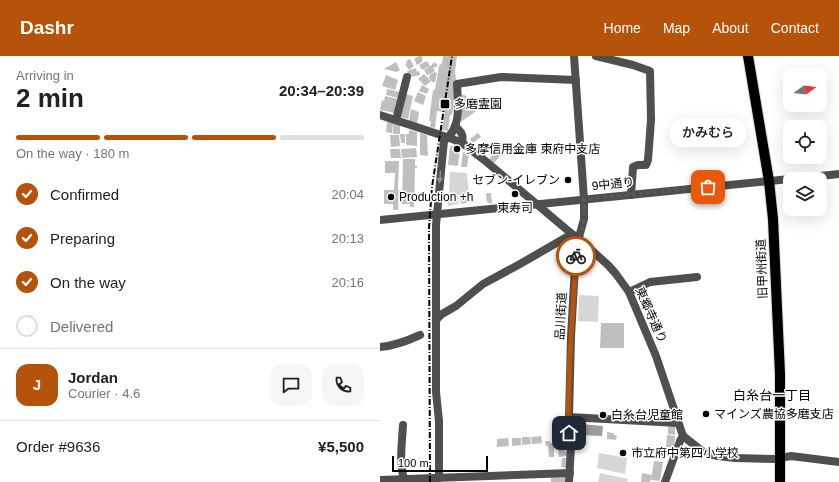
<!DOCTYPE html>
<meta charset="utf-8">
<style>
body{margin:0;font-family:Arial,"Noto Sans JP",sans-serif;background:#f6f6f6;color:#202124;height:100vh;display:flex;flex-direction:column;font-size:15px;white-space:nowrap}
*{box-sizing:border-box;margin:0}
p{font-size:13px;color:#757577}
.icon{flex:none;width:22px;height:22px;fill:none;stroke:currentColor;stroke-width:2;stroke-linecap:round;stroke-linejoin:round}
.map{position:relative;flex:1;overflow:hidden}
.side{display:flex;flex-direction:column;background:#fff;width:380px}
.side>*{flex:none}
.needle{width:26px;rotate:75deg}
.buttons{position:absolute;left:403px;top:12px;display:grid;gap:8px}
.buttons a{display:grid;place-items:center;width:44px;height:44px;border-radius:8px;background:#fff;box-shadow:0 4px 16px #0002;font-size:20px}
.scale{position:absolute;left:12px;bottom:10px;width:96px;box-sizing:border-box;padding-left:4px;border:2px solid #000;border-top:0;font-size:11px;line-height:14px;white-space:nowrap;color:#000;-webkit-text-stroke:3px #fff;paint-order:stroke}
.pin{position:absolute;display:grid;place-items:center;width:34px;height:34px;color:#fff;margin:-17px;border-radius:8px;box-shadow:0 2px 6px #0006}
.courier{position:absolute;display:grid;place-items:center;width:40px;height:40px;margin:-20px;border:3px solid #b45309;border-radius:50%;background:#fff;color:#222;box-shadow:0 1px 5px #0007}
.bubble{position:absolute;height:28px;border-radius:12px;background:#fff;box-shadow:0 4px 16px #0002;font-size:13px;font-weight:600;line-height:28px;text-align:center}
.headline em{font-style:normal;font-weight:600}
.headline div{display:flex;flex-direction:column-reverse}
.headline{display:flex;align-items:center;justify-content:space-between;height:68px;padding:0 16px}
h1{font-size:26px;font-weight:600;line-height:30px}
.bar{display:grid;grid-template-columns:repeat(4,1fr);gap:6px 4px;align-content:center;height:48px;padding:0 16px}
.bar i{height:5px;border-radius:3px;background:#e0e0e0}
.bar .selected{background:#b45309}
.bar p{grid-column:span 4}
.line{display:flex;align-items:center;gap:10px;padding:0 16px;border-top:1px solid #e0e0e0}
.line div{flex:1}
.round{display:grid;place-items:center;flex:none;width:42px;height:42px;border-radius:12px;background:#f6f6f6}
ol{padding:0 16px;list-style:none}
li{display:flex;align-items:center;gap:12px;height:44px}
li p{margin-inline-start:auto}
li .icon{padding:4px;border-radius:50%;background:#b45309;color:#fff;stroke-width:4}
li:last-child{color:#757577}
li i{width:22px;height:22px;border:2px solid #e0e0e0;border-radius:50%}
header{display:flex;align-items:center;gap:24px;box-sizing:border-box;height:56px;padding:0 20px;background:#b45309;color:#fff}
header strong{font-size:19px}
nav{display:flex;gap:22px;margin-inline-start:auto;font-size:14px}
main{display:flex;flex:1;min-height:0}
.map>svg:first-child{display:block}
.green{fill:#d6d6d6}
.water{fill:#9d9d9d}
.building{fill:#bfbfbf}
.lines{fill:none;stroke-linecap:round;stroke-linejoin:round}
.major-casing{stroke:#dbdbdb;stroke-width:12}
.minor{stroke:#4f4f4f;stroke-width:8}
.major{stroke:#000;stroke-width:10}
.rail{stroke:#000;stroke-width:2;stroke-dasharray:6 2 1 2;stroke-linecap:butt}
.oneway{fill:#959595}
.done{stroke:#595959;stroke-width:4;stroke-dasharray:0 7.2}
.route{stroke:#b45309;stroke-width:5}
.poi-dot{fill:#000;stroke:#fff;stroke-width:1.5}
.labels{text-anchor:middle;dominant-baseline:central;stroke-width:3;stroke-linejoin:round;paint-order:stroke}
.poi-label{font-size:12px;fill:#000;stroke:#fff;text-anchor:start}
.street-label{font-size:12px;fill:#000;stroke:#fff}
.neighbourhood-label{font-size:13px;fill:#000;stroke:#fff}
</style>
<header>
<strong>Dashr</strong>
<nav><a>Home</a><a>Map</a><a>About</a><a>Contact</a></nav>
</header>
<main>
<section class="side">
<div class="headline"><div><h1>2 min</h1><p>Arriving in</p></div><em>20:34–20:39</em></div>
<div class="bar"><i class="selected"></i><i class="selected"></i><i class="selected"></i><i></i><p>On the way · 180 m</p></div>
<ol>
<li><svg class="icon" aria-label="check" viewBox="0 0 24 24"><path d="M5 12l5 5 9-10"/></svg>Confirmed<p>20:04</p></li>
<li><svg class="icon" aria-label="check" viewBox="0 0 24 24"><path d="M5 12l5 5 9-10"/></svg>Preparing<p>20:13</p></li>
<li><svg class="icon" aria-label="check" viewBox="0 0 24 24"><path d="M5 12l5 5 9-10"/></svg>On the way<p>20:16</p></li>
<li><i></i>Delivered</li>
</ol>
<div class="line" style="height:72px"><b class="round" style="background:#b45309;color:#fff">J</b><div><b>Jordan</b><p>Courier · 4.6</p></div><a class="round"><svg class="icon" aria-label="chat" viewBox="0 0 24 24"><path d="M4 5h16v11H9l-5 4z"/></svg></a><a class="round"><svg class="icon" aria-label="phone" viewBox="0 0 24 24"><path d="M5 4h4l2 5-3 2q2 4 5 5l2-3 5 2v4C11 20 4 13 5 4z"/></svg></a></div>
<div class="line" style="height:52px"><div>Order #9636</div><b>¥5,500</b></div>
</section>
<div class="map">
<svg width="459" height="426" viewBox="0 0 459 426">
<rect width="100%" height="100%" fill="#fff"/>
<g class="green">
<polygon points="70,116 87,117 89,138 78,139 79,148 68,150"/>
<polygon points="199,239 219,240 218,266 198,265"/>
<polygon points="219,397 247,402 245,418 217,412"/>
<polygon points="220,417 248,423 247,426 218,426"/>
</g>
<polygon class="water" points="200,368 223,370 222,380 199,379"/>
<g class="building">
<polygon points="39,0 41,0 43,2 42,2 42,6 37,9 34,3"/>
<polygon points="63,0 77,0 75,16 76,23 74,37 76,37 72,59 70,59 68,75 62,74 65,56 57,55 55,72 50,71 51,65 49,65 53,34 55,34 59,10 62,7"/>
<polygon points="30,3 34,10 29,14 25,8 27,7 26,5"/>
<polygon points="47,5 50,10 42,14 39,9"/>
<polygon points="16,6 20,14 17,16 4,13"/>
<polygon points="55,6 58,10 53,12 55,15 47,19 44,14 52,9 52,8"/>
<polygon points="36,12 37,16 39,15 40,19 32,21 31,19 29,20 27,15"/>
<polygon points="54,16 57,17 55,26 52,26 49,22 50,18"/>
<polygon points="44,18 51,25 45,30 38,23"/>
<polygon points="6,19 18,24 15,34 2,30"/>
<polygon points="42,29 49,33 47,38 39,35"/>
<polygon points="7,33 20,36 18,42 6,39"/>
<polygon points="38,36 46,40 43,49 34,45"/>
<polygon points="25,38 33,40 28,63 20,61"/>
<polygon points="82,39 85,39 96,55 81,66"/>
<polygon points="5,40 18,43 15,57 0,54 2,44 4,45"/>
<polygon points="31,53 39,56 37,68 29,65"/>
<polygon points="7,66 13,66 12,77 6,76"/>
<rect x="13" y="67" width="7" height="11"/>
<polygon points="29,74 37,76 37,90 26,89 26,78 29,78"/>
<polygon points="40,77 47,79 48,100 40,99"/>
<polygon points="98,77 101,81 93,87 90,83"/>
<polygon points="20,78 25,78 25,87 21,87"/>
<polygon points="10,79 19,79 20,90 11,91"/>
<polygon points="123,87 126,90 124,92 126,94 114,107 109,103"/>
<polygon points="70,90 80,91 78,110 68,109"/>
<polygon points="36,92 37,101 22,102 21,93"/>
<polygon points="10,93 20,93 21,102 11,102"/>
<polygon points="83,96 89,97 87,111 81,111"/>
<polygon points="23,103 35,103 35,110 37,110 37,112 35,112 34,151 30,151 30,148 22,148"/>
<polygon points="5,105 19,105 18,134 19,134 18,154 13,154 13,148 4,148 4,134 14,134 15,117 5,117"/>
<polygon points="106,137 111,137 112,148 107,146"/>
<polygon points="89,140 89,146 81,148 80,141"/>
<polygon points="221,267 244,267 244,292 220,292"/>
<polygon points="288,370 295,370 295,379 288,378"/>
<polygon points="227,376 234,377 234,379 237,380 236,384 227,383"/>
<polygon points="173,379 181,379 182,389 174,390 174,401 169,401 168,390 166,390 165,385 170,385 170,387 174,387"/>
<polygon points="287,379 295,380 294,392 286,391"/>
<polygon points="161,380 162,387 152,388 151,381"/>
<polygon points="142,381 150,381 151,388 142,389"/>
<polygon points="128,382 129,390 117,391 117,383"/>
<polygon points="132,382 141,382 141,389 132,390"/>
<polygon points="178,390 185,390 185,396 188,395 188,400 179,401"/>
<polygon points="182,402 188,402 187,412 181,411"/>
<polygon points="274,405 283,406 280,425 271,424"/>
<polygon points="262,417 272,419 270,426 261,426"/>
<rect x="171" y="419" width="14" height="7"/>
</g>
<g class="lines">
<defs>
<polyline id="major" points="368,0 389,125 393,163 400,318 400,426"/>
</defs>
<use href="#major" class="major-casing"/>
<g class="minor">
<polyline points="216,0 253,9 270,15 271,64 268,104 266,109 258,109 253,111 251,139"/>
<polyline points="0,59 70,82 82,87 103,103 192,178 198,182 228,209 236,218 249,236 276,300 301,374 303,380 322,395 329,398 338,400 355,402 395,403 411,400 459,406"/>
<polyline points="16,64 27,21"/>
<path d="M75,70C81,76 84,78 82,87"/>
<polyline points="412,123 459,118"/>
<polyline points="0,164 410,123"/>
<polyline points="249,236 270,226 317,221"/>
<polyline points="56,264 62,258 76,250 103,228 140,208 192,178"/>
<path d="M0,291C14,290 27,285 40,279"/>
<polyline points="189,361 298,367"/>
<path d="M23,369C22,387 19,406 24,423"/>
<path d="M59,422V365L56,336V169L62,105L64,85C82,72 78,48 77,28L121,21L196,24"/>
<polyline points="0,424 190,417"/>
<polyline points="189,426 191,390 189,361 191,281 196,192 204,163 204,143 194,0"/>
<polyline points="285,426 300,385 303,380"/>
</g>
<use href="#major" class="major"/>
<polyline class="rail" points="50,426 49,172 52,131 72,0"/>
</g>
<defs><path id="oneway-solid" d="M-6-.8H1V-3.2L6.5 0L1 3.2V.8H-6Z"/></defs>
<use class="oneway" href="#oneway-solid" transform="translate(60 121) rotate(95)"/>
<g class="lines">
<polyline class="done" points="196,200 198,182 202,175 204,163 204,143 328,131"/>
<path class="route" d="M189,377C187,318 193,259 196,200"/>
</g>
<g class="poi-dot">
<rect x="60" y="43" width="10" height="10" rx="2"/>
<circle cx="77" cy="93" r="4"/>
<circle cx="188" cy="124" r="4"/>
<circle cx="135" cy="138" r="4"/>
<circle cx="11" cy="141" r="4"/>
<circle cx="326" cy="358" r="4"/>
<circle cx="223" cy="359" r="4"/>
<circle cx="243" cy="397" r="4"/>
</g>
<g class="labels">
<g class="poi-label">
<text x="74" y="48">多磨霊園</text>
<text x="85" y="93">多摩信用金庫 東府中支店</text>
<text x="180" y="124" text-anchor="end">セブン-イレブン</text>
<text x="19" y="141">Production +h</text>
<text x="135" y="152" text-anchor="middle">東寿司</text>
<text x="334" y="358">マインズ農協多磨支店</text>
<text x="231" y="359">白糸台児童館</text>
<text x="251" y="397">市立府中第四小学校</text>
</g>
<g class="street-label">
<text transform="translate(233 128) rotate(-6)">9中通り</text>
<text transform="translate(382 213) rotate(-92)">旧甲州街道</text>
<text transform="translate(271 259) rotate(66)">東郷寺通り</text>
<text transform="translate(181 260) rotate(-87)">品川街道</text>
</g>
<g class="neighbourhood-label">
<text x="392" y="339">白糸台一丁目</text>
</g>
</g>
</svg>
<div class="buttons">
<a><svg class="needle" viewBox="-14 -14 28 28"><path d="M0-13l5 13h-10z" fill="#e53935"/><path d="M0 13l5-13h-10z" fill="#757577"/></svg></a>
<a><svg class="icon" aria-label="locate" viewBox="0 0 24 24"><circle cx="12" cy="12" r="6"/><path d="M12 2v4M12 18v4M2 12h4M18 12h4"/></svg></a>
<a><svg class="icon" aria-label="layers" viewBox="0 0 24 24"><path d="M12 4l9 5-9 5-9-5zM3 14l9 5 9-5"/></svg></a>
</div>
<div class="scale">100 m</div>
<div class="pin" style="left:328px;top:131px;background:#ea580c"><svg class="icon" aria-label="bag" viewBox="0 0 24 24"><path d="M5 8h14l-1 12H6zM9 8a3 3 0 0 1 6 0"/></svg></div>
<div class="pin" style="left:189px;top:377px;background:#1f2937"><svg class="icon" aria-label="home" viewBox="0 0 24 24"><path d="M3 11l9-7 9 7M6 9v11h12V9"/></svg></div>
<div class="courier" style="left:196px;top:200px"><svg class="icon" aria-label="bike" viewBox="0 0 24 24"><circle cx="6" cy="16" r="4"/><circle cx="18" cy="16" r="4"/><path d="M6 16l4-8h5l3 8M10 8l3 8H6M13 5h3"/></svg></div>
<div class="bubble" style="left:290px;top:63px;width:76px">かみむら</div>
</div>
</main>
